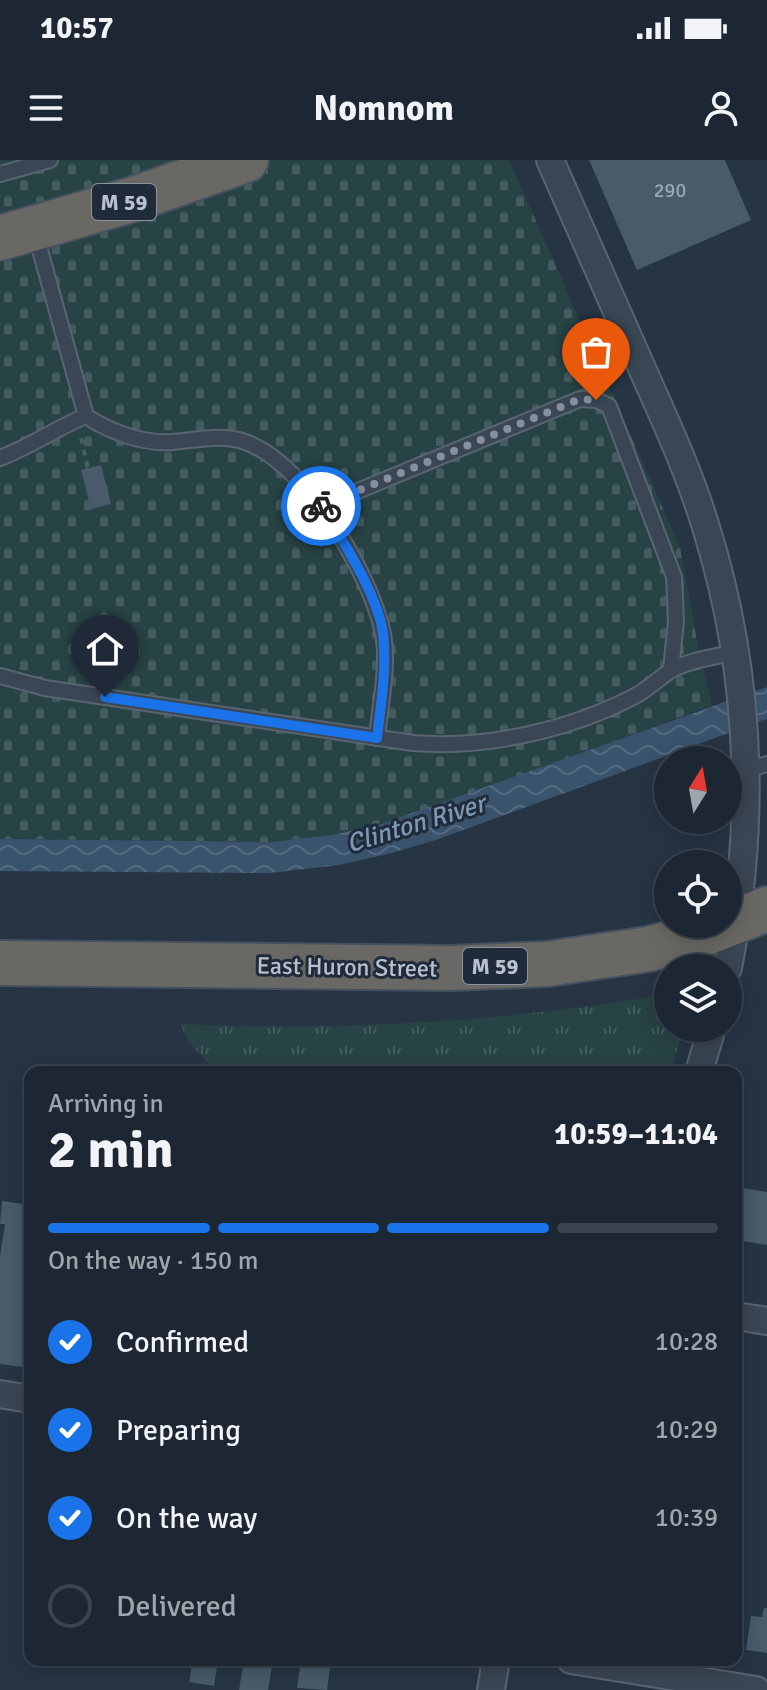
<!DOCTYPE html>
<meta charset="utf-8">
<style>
body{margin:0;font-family:Signika,sans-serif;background:#29333f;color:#f1f3f6;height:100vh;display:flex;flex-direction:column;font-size:30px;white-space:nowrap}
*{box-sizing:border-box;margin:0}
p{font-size:26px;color:#a0a5ac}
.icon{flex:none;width:44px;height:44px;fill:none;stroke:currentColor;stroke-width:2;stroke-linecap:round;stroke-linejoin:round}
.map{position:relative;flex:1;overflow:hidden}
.sheet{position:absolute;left:24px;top:906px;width:718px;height:600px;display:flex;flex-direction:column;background:#1c2733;border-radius:16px;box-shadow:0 4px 20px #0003,0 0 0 2px #3a444e}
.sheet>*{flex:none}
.needle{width:52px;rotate:11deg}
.controls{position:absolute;left:654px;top:586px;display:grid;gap:16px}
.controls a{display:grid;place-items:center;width:88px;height:88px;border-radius:50%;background:#1c2733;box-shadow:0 4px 20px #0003,0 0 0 2px #3a444e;font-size:40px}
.pin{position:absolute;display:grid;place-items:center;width:68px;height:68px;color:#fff;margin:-82px -34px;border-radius:50% 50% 50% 0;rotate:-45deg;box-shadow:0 0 8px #0007}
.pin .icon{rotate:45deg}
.courier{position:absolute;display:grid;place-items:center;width:80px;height:80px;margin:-40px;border:6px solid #1a73e8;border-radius:50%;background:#fff;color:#222;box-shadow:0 2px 10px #0007}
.headline em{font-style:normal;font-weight:700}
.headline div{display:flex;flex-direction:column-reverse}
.headline{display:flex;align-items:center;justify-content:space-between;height:136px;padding:0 24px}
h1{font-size:52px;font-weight:700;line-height:60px}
.bar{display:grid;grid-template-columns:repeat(4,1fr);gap:12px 8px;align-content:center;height:96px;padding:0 24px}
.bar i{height:10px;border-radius:6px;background:#3a444e}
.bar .current{background:#1a73e8}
.bar p{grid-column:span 4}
ol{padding:0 24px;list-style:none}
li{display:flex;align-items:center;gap:24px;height:88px}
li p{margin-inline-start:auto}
li .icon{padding:8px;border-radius:50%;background:#1a73e8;color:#fff;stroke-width:4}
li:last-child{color:#a0a5ac}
li i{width:44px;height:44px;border:4px solid #3a444e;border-radius:50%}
.status{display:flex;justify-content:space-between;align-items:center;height:56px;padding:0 40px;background:#1c2733;direction:ltr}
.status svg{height:22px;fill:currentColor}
header{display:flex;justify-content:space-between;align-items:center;height:104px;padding:0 24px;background:#1c2733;font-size:36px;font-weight:700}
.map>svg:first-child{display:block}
.grass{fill:url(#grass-tufts)}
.cemetery{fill:url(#cemetery-stones)}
.water{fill:url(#water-waves)}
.building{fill:#495a6a}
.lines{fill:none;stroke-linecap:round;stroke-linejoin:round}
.service-casing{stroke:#596471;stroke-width:18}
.minor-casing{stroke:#596471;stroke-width:30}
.trunk-casing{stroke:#45515e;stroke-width:48}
.path{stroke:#466061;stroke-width:4;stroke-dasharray:6 6;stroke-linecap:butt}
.service{stroke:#3a4653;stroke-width:14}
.minor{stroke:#3a4653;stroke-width:26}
.trunk{stroke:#696865;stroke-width:44}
.done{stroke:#85909d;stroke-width:8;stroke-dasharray:0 14.4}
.route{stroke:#1a73e8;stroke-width:10}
.labels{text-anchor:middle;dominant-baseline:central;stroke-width:6;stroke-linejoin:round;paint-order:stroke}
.number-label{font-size:20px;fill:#9ca7b4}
.shield{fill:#1f2b39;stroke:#8a94a1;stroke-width:2}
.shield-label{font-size:22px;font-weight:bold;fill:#b8c1cd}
.street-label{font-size:24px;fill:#b8c1cd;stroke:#1f2b39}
.water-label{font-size:26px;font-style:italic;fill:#7d98b5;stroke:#1f2b39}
</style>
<div class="status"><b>10:57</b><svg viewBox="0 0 49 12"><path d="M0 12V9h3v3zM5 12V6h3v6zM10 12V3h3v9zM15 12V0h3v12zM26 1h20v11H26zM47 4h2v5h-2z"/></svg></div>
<header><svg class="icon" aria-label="menu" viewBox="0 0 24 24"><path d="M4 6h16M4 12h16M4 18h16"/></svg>Nomnom<svg class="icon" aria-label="person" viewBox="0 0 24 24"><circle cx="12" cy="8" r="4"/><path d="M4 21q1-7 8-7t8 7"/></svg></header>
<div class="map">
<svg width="767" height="1530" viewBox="0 0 767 1530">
<defs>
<pattern id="grass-tufts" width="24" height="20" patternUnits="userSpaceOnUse" patternTransform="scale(2)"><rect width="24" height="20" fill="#284345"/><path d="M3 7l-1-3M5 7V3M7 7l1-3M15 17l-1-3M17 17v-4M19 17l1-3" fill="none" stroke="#455c5f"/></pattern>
<pattern id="cemetery-stones" width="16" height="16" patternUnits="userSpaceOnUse" patternTransform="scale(2)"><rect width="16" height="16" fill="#284345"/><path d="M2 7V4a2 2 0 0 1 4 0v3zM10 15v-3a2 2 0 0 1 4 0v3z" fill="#455c5f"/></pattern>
<pattern id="water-waves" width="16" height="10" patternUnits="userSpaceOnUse" patternTransform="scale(2)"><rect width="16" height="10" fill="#3a536d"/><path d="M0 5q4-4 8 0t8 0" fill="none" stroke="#546a81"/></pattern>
</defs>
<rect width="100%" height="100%" fill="#263444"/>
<path class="grass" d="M668,834V868H684L670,912H216L189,882L180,864C344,871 507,862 668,834Z"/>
<polygon class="cemetery" points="0,0 509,0 680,387 699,492 712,545 409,656 332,675 271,682 0,679"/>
<polygon class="water" points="767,527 767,559 436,680 388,694 339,705 270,713 0,711 0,679 271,682 332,675 381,664"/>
<g class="building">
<polygon points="589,0 725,0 751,60 637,110"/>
<polygon points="101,305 111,344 91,349 81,310"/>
<polygon points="736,1027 767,1032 767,1085 736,1080"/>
<polygon points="2,1041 30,1045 30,1208 0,1204 0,1096 5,1064 0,1064"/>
<polygon points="27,1298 30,1298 30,1327 22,1326"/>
<polygon points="764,1448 767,1448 767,1493 746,1490 751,1456 762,1457"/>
<polygon points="193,1500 218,1500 214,1526 189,1522"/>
<polygon points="244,1500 273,1500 268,1530 239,1530"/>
<polygon points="301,1500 331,1500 327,1530 297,1528"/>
</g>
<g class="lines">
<defs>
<g id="service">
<polyline points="0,14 50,0"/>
<path d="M35,72L86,256C110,272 143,284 172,282C194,280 217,275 239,280C301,296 368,409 382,469C390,500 380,545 377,578"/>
<path d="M0,298C30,287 56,268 86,256"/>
<polyline points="319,347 580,239 596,240 609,246 674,417 676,461 671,510"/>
<path d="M0,516L45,528L413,583C486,589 570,570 635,536C648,529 658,519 670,511C689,500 714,497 735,492"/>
<polyline points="746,610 767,604"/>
</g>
<g id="minor">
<path d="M550,0C580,69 611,137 641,206C664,258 688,309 705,364C751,510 757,658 728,808"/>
<polyline points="699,912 712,868"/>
<polyline points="736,1156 767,1161"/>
<polyline points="0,1234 30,1239"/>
<polyline points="571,1500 756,1530"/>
<polyline points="491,1530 496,1500"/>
</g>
<g id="trunk">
<polyline points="0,78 131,40 246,0"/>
<polyline points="0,803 452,808 547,804 649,789 703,774 767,749"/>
</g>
</defs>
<use href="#service" class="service-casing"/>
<use href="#minor" class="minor-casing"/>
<use href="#trunk" class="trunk-casing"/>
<polyline class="path" points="81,278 88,309"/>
<use href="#service" class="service"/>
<use href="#minor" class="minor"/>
<use href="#trunk" class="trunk"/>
</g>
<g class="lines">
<polyline class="done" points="321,346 580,239 596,240"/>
<path class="route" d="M105,537L377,578C381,543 387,508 383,473C378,437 342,376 319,347L321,346"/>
</g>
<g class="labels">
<g class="number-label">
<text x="670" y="30">290</text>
</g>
<g class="shield">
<rect x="92" y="24" width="64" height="36" rx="6"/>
<rect x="463" y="788" width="64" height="36" rx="6"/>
</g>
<g class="shield-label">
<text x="124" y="42">M 59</text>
<text x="495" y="806">M 59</text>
</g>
<g class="street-label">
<text transform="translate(347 807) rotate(1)">East Huron Street</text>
</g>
<g class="water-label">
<text transform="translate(416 664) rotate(-17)">Clinton River</text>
</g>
</g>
</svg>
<div class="controls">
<a><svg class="needle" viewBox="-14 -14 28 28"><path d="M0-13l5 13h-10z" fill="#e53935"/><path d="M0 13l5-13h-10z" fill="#a0a5ac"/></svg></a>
<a><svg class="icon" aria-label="locate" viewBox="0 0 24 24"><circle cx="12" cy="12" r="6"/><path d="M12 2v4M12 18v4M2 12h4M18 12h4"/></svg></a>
<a><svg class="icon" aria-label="layers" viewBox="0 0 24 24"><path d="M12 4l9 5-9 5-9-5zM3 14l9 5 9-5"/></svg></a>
</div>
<div class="pin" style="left:596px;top:240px;background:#ea580c"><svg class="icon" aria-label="bag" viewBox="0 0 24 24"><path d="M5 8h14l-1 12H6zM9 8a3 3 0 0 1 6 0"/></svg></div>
<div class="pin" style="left:105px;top:537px;background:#1f2937"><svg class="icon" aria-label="home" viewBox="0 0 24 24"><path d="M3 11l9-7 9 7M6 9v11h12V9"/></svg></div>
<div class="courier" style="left:321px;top:346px"><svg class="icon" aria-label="bike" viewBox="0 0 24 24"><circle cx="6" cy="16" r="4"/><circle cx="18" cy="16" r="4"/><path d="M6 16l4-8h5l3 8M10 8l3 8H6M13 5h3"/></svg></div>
<section class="sheet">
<div class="headline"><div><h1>2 min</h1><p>Arriving in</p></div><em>10:59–11:04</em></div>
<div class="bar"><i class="current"></i><i class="current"></i><i class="current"></i><i></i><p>On the way · 150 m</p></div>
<ol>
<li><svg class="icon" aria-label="check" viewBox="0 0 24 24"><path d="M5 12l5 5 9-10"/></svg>Confirmed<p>10:28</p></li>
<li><svg class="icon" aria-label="check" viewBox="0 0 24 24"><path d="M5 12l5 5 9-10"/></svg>Preparing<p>10:29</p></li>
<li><svg class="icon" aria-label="check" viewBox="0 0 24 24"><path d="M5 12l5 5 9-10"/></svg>On the way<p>10:39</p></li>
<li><i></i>Delivered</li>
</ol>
</section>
</div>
